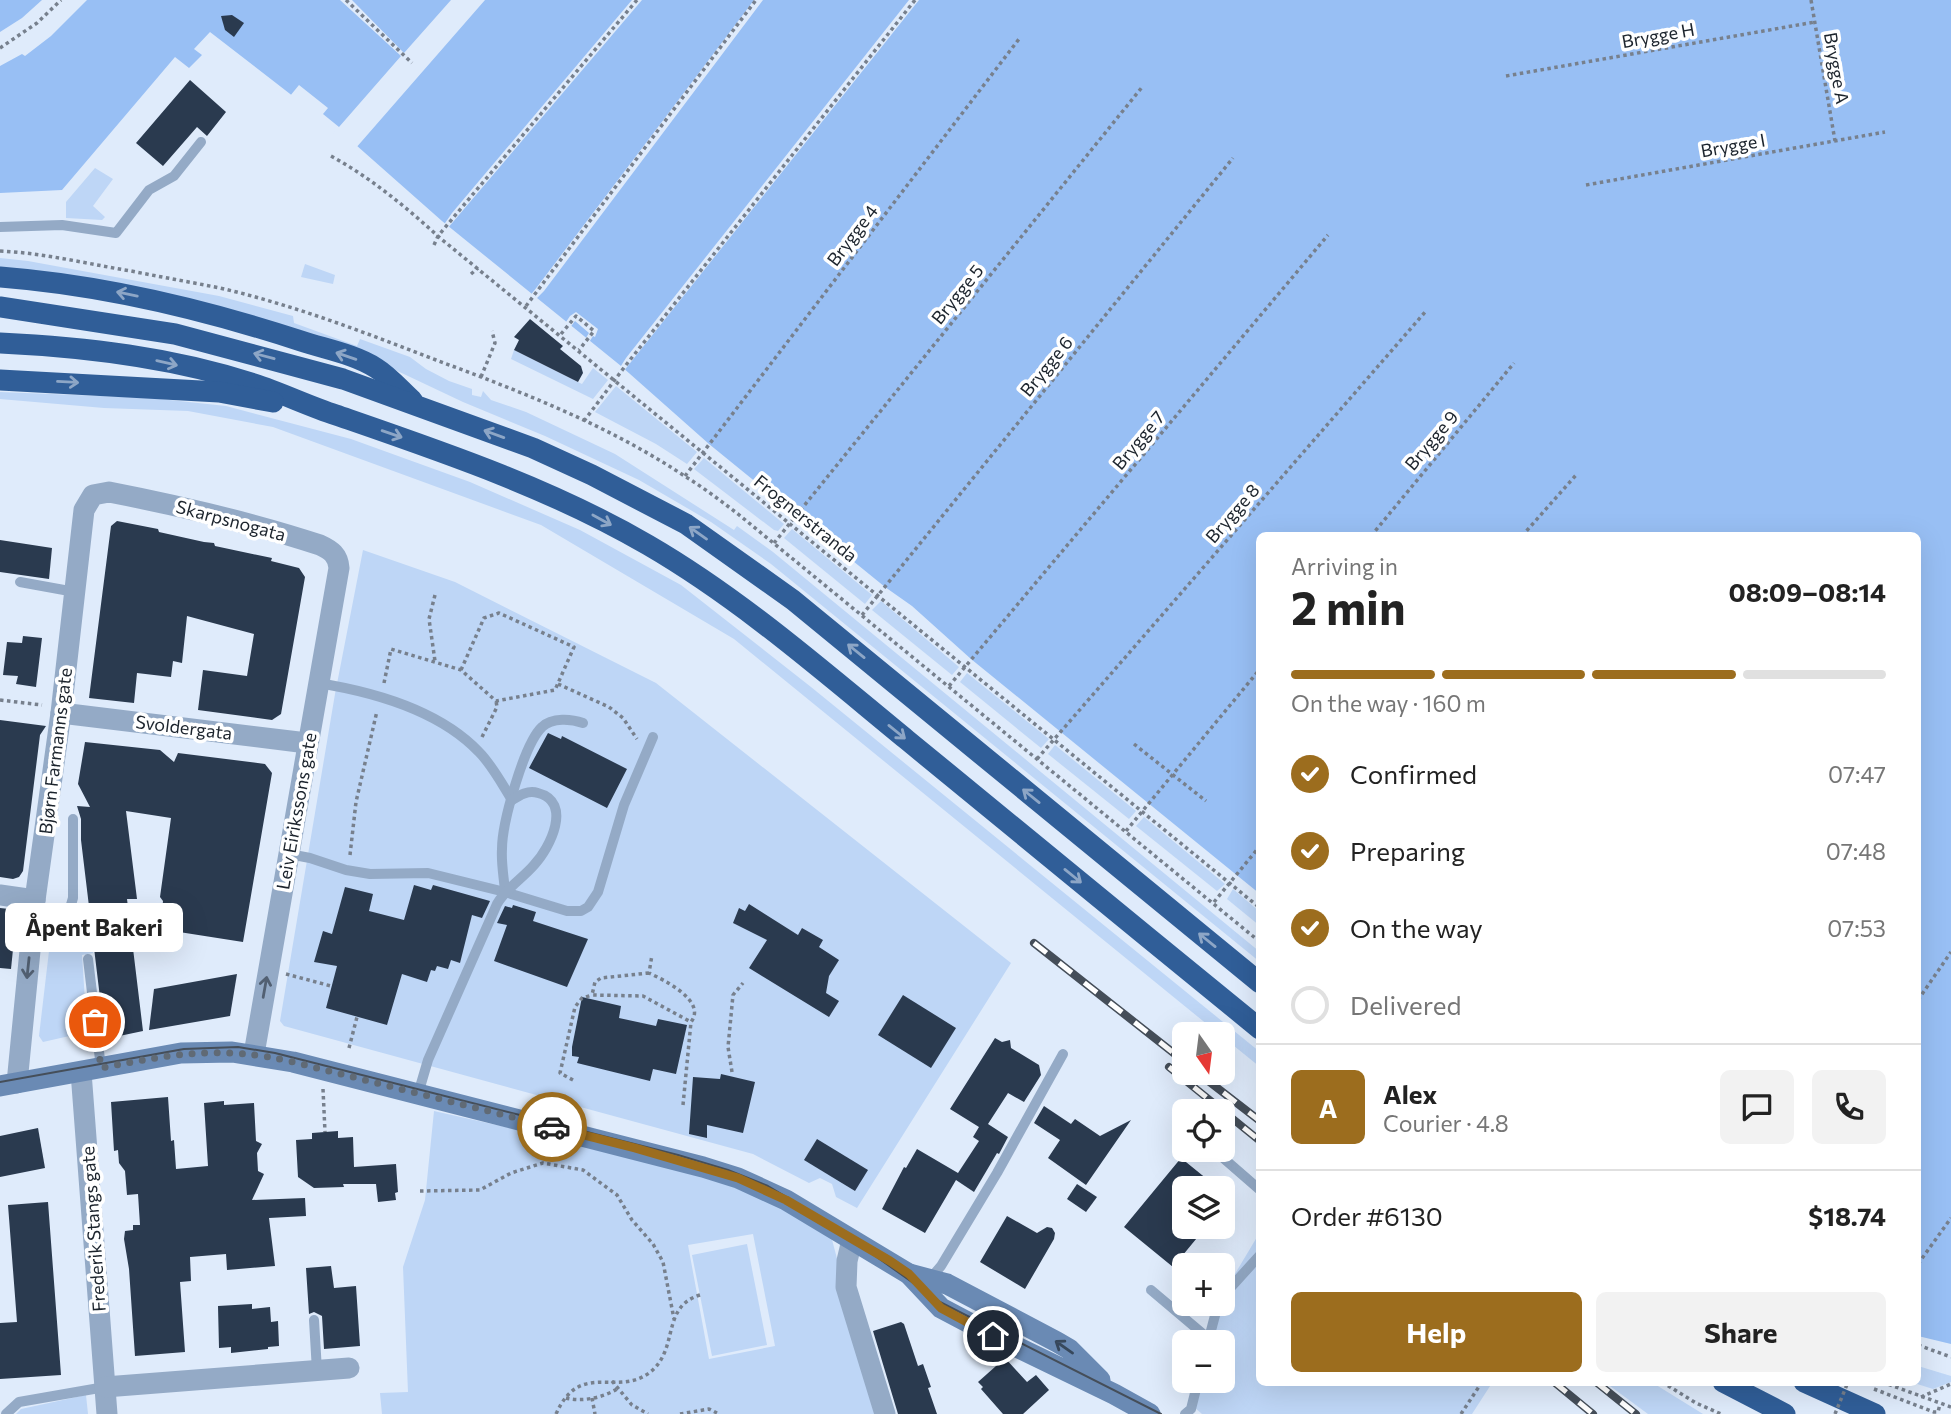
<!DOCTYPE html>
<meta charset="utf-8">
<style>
body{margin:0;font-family:Commissioner,sans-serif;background:#f2f2f2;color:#222;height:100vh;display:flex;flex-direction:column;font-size:26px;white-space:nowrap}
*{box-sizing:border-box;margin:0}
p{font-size:23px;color:#767676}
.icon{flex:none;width:38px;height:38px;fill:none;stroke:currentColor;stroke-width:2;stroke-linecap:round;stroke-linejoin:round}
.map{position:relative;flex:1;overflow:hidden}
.details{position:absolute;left:1256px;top:532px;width:665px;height:854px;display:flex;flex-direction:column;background:#fff;border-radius:10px;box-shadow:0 7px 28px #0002}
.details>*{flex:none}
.needle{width:46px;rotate:166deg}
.fabs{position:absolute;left:1172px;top:1022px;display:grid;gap:14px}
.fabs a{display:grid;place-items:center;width:63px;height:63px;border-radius:10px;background:#fff;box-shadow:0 7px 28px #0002;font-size:35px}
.pin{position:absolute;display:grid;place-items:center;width:60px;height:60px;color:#fff;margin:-30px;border:4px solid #fff;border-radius:50%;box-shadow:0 2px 7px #0007}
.courier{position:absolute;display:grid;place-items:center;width:70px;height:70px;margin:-35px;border:5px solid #9c6d1e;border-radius:50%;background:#fff;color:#222;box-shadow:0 2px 9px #0007}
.bubble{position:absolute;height:49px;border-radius:10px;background:#fff;box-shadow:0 7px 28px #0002;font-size:23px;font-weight:700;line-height:49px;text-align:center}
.overview em{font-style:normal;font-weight:700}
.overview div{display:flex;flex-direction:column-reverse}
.overview{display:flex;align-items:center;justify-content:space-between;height:119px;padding:0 35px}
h1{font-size:46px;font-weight:700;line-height:52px}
.bar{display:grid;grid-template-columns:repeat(4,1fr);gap:10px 7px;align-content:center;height:84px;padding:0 35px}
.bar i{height:9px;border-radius:5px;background:#e0e0e0}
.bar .current{background:#9c6d1e}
.bar p{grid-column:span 4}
.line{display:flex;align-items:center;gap:18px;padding:0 35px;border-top:2px solid #e0e0e0}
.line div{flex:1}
.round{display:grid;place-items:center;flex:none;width:74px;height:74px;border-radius:10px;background:#f2f2f2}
ol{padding:0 35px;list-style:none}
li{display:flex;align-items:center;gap:21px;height:77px}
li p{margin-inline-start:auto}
li .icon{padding:7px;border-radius:50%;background:#9c6d1e;color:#fff;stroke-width:4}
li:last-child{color:#767676}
li i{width:38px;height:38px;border:4px solid #e0e0e0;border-radius:50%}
.primary-button{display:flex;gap:14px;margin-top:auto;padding:14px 35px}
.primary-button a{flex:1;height:80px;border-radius:10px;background:#9c6d1e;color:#fff;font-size:28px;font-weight:700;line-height:80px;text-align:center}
.primary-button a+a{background:#f2f2f2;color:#222}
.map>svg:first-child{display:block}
.green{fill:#bed6f6;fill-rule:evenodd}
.water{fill:#98bff4}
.pier{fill:#dfebfb}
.building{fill:#2a3a4f}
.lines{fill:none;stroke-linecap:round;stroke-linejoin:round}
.path{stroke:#77808d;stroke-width:3.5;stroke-dasharray:3.5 3.5;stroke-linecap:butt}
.lane{stroke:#94aac6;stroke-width:10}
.street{stroke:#94aac6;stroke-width:21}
.secondary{stroke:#6a8ab4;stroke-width:21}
.highway{stroke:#305e98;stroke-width:21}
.tram{stroke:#454e59;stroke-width:2}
.rail-casing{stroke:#454e59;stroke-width:8}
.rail{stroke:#fff;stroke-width:5;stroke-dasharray:16;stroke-linecap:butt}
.path-bridge{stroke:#77808d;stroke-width:3.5;stroke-dasharray:3.5 3.5;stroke-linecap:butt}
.oneway{stroke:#8da6c6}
.oneway2{stroke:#526072}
.oneway3{stroke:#37485c}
.done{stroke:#606a75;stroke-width:7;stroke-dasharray:0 12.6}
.route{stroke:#9c6d1e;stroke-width:9}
.labels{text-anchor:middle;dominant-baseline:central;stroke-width:7;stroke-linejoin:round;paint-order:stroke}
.street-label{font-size:18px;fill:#1c242d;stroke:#fff}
</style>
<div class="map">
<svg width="1951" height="1414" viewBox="0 0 1951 1414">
<rect width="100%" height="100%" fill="#dfebfb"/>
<g class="green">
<polygon points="95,168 113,179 93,206 105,217 102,220 66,218 66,202"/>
<polygon points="0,258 28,261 219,296 293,316 294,323 357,346 360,339 410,357 426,369 449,381 472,389 472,395 481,397 483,391 491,400 526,412 615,454 734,530 737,526 773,552 1260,952 1260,962 771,564 711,522 639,480 545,436 463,402 353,350 0,269"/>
<polygon points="305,264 335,275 333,284 301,277"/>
<polygon points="514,350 582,384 593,368 608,380 593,399 511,359"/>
<polygon points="616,386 697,452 687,464 656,444 595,412"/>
<polygon points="0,392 151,398 226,406 351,439 470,482 580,530 681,585 811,687 1260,1052 1260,1067 1223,1037 1223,1034 1219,1034 734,639 541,525 273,427 188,411 104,408 0,399"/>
<polygon points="704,458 784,524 778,531 774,530 694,469"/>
<polygon points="792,529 872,595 865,604 784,538"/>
<polygon points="363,550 455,582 656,683 1011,963 857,1208 836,1197 832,1184 820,1178 809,1183 753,1154 284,1026 280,1021 335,694"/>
<polygon points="881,601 959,667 952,675 872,610"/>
<polygon points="967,673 1049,739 1041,748 960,682"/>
<polygon points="1055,745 1136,811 1129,819 1048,754"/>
<polygon points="1144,817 1225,884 1217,891 1136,826"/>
<polygon points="1233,889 1260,912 1260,926 1227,899"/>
<polygon points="88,912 93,953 82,955 87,1032 43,1042 39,1036 53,917"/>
<path d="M434,1111L666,1163L763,1194L830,1232L878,1414H382L380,1393L408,1392L403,1267L425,1200ZM753,1234L775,1346L709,1359L688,1245Z"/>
<polygon points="1260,1232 1260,1382 1492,1383 1472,1414 1202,1414 1194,1407 1200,1381 1223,1381 1223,1342 1209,1342 1218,1304 1223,1304 1223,1294"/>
<polygon points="747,1244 767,1345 712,1356 692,1255"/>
<polygon points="1918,1366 1951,1376 1951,1382 1933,1389 1914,1383 1918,1382"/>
<polygon points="1606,1383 1653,1383 1703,1414 1648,1414"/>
<polygon points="86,1395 88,1414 16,1414 21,1409"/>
</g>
<g class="water">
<polygon points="0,0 42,0 22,18 0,32"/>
<polygon points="87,0 1951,0 1951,1344 1918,1336 1918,536 1260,536 1260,894 971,659 912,606 885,587 709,444 621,366 442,221 356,145 210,32 194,49 202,55 189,68 175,57 62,190 0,193 0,66 22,54 25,56 51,36"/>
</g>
<g class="pier">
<polygon points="340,0 352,0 404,53 451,0 485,0 355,149 333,134 335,131 290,96 299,85 328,108 323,114 339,127 401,56"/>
<polygon points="632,0 642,0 447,229 443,226 452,213"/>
<polygon points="754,0 763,0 544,291 534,301 529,297 537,287"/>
<polygon points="909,0 919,0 623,372 619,369 626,358"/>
<polygon points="576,312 598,329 595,337 593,336 588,344 584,341 589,333 575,321 569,329 564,325 570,316"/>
</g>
<g class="building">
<polygon points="232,15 244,23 234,37 225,30 221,16"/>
<polygon points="190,80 226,112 207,136 197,127 163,166 136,143"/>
<polygon points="530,319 563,346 560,349 581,366 583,373 578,382 514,350 519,340 514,337"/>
<polygon points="117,521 158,529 159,532 204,542 214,543 215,546 272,558 271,561 299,568 305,577 281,714 272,720 198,710 203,670 247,676 254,634 187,616 182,663 173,661 171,677 137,673 134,703 89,698 111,526"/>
<polygon points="0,540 52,548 49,579 0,572"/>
<polygon points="23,636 42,638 36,687 16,684 18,676 3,675 7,642 22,643"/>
<polygon points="0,720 46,726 40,735 23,871 19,877 13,879 0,877"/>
<polygon points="548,733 561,739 562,736 627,769 607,808 529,768"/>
<polygon points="85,742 160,750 174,762 178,753 265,764 272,773 243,942 160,929 163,901 160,897 171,818 126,811 137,899 127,899 143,1031 105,1039 81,840 81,819 77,806 90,807 78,784"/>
<polygon points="414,885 431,890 433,885 490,901 482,918 472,915 460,963 451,960 448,969 437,966 435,971 431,970 427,982 402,974 387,1025 326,1008 337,966 314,962 323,931 332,934 345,887 373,894 369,911 404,920"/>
<polygon points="749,904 798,935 802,928 823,940 819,947 839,960 829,976 826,993 839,1001 829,1017 749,968 767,940 733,923 739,908 745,911"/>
<polygon points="513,905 536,912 533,921 588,939 567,987 494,961 507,925 497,923 505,906 512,908"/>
<polygon points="0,908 9,909 16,920 11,969 0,968"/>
<polygon points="237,974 230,1016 149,1030 154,989"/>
<polygon points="903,995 956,1028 931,1068 878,1035"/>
<polygon points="582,997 621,1006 619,1018 656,1026 658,1019 687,1025 676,1074 653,1069 650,1081 577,1063 579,1057 572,1056 572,1047"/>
<polygon points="995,1038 1002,1042 1010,1040 1011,1048 1039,1065 1041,1075 1024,1102 1008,1093 988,1124 1008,1137 999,1154 997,1153 974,1192 956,1180 925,1233 882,1209 904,1167 906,1168 917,1149 958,1173 979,1141 973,1137 979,1127 950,1109"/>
<polygon points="721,1074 755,1082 743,1133 707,1125 707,1138 689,1134 693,1077 720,1079"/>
<polygon points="168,1097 171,1141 174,1140 176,1169 208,1166 204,1103 224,1101 224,1105 254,1103 256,1141 262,1144 257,1153 258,1171 264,1174 252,1200 305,1198 306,1216 269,1218 275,1266 227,1270 226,1254 190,1257 191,1281 180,1282 185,1352 135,1356 129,1269 124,1239 125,1231 133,1230 133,1225 140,1225 138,1194 127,1195 125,1171 119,1163 118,1150 114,1151 111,1102"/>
<polygon points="1044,1106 1071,1124 1075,1119 1100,1136 1131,1120 1086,1185 1048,1158 1060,1140 1034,1123"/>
<polygon points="38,1128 45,1168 0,1177 0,1136"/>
<polygon points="338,1131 338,1138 353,1137 354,1167 396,1164 398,1192 395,1193 396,1200 378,1202 376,1184 343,1184 344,1187 314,1188 298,1177 296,1140 312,1139 312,1133"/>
<polygon points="817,1139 868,1170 855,1191 804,1160"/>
<polygon points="1181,1158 1218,1188 1185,1188 1185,1227 1206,1227 1173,1267 1124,1227"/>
<polygon points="1077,1184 1097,1197 1086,1212 1067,1199"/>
<polygon points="48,1202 61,1375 0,1379 0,1323 17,1322 8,1205"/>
<polygon points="1007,1216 1037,1233 1047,1227 1052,1228 1055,1233 1054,1239 1025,1289 980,1262"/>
<polygon points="331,1266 334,1288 356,1286 360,1346 324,1349 322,1316 314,1312 309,1314 306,1268"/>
<polygon points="252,1304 252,1309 270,1307 271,1322 278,1321 279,1346 268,1347 268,1349 231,1353 231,1347 219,1348 218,1306"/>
<polygon points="901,1322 904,1324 918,1366 923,1364 931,1387 928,1388 937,1414 898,1414 873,1331"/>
<polygon points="1005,1358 1027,1382 1036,1375 1049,1390 1023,1414 1003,1414 981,1389 983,1387 978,1382"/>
</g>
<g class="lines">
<g class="path">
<polyline points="346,0 412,63"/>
<polyline points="1811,0 1835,141"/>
<polyline points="0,48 37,23 61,0"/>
<polyline points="1506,76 1815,22"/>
<path d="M331,156C371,178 406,207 440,238L1260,908"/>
<polyline points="1586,185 1885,132"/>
<polyline points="434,245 438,236 463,206 637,0"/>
<path d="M0,251C44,253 88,264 131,271C161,277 190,282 220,288C294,305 366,333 436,360C522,392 610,426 686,477C704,488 721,501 738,514L1260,942"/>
<polyline points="471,274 478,268"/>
<polyline points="526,306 756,0"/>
<polyline points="561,334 576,316 594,331 579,350"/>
<polyline points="481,377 495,343 492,331"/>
<polyline points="584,421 626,365 915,0"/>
<polyline points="685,476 1019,39"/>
<polyline points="1371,536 1514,363"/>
<polyline points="1522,536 1577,474"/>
<polyline points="774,543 1143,86"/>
<polyline points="435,595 429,619 435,661"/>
<polyline points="862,615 1233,158"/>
<polyline points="384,683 391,649 461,670 496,701 555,690 574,647 499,613 484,618 461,670"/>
<polyline points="558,684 609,707 623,718 637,739"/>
<polyline points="949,686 1328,235"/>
<polyline points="0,700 42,705"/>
<polyline points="482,737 497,707 496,701"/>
<polyline points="1134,744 1206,801"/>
<polyline points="1037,759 1426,311"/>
<polyline points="1126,831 1260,669"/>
<polyline points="350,855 356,802 377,711"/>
<polyline points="1214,902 1260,846"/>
<path d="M649,973L601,978L595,982L592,995L643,996L691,1022C707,1001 664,980 649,973L652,955"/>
<polyline points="286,974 331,986"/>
<polyline points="1918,1000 1951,952"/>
<polyline points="349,1048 357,1017"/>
<polyline points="732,1072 728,1047 733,995 743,983"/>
<polyline points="573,1080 560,1073 575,1007 582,998 592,995"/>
<polyline points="323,1089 325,1132"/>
<polyline points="683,1105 691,1022"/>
<polyline points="420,1191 480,1190 511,1173 543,1163 583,1170 617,1195 632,1220 653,1244 663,1262 674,1319"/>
<polyline points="1918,1264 1951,1218"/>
<polyline points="1918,1345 1951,1357"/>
<polyline points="612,1381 632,1405 648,1414"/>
<polyline points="1662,1382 1696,1403 1721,1414"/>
<polyline points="1882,1382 1951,1407"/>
<polyline points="1874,1389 1934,1412 1938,1412 1940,1404"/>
<polyline points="1921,1397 1951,1384"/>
<path d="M566,1398C582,1402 602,1398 617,1389"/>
<polyline points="592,1398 595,1414"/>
<path d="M556,1414C580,1360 616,1397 649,1373C680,1350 660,1307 700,1295"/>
<polyline points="680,1414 709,1409 717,1413"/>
<polyline points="1461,1414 1482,1382"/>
</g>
<g class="lane">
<polyline points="0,227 62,225 116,233 149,190 174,176 201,142"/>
<polyline points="20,582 75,592"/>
<path d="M318,683C374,692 439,710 479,752C492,765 502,784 512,800"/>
<polyline points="289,854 310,858 346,870 370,874 428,873 505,892 567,911 581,911 588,907 598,892 624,805 653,737"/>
<path d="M505,892C504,878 501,863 502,849C502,823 524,744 542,727C552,717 572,719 583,723"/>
<polyline points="34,911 64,912 70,908 73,898 73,819"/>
<polyline points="88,959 101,1068"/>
<path d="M418,1094L428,1060L497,904C506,888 522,879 534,865C550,848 573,802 538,793C528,790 520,795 512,800"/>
<polyline points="1214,1150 1260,1190"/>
<polyline points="929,1280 941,1266 997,1173 1063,1054"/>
<polyline points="1151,1290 1209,1339"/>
<polyline points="1223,1296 1260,1255"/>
<polyline points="314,1320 317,1371"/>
<polyline points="1208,1342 1218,1304"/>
<polyline points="6,1414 19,1402 105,1387"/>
<polyline points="1185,1414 1191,1409 1198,1381"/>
</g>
<g class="street">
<polyline points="61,713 307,743"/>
<polyline points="0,895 35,900"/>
<polyline points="81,1072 107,1414"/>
<path d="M17,1083L35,900L61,713L84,510L93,495L109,492C181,506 250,522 320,545C331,550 338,555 339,568L254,1054"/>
<polyline points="852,1240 847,1261 846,1287 885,1414"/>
<polyline points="105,1387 349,1368"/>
</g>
<g class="secondary">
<polyline points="0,1086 181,1053 232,1052 293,1062 703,1167 738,1178 786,1200 909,1274 941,1308 994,1336 1114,1394 1150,1414"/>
<polyline points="909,1274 947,1284 1057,1342 1069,1349 1100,1380"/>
</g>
<g class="highway">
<path d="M0,277C103,285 203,309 301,341C325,349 354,354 376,368C389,376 401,390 412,400"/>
<polyline points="0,307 175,334 343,379 533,448 592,475 686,524 793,600 1260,983"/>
<path d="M0,343C85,347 172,357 254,384C282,393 308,406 336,415C443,452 550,488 648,545C741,599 824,672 907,740C1024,836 1142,933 1260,1029"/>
<polyline points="0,380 219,392 273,402"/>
<polyline points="1723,1382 1785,1414"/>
<polyline points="1804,1382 1875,1414"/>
</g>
<polyline class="tram" points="0,1082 184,1049 238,1047 275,1053 678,1155 728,1170 768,1186 822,1218 940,1302 1161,1414"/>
<defs>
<g id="rail">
<polyline points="1034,943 1185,1062"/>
<polyline points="1169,1067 1260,1141"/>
<polyline points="1198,1073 1260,1121"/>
<polyline points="1554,1382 1593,1414"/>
<polyline points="1596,1382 1636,1414"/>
</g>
</defs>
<use href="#rail" class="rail-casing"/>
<use href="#rail" class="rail"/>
<polyline class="path-bridge" points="1835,1414 1848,1382"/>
</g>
<defs><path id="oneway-shaft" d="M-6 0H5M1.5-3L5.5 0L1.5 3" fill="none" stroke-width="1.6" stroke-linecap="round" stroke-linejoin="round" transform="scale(1.75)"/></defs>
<g class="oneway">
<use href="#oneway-shaft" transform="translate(127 294) rotate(-168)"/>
<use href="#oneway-shaft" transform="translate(264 356) rotate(-165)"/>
<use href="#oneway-shaft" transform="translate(346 356) rotate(-161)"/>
<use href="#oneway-shaft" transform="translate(167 363) rotate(13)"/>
<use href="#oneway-shaft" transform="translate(68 382) rotate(3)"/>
<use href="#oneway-shaft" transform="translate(392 434) rotate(19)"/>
<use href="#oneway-shaft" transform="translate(494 434) rotate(-160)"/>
<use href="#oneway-shaft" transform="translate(602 520) rotate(29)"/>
<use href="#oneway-shaft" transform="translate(698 533) rotate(-145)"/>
<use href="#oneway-shaft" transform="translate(856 651) rotate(-141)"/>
<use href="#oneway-shaft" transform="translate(897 732) rotate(39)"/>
<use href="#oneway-shaft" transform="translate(1031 796) rotate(-141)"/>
<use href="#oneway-shaft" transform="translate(1073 876) rotate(39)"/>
<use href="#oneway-shaft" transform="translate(1207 940) rotate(-141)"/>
</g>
<g class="oneway2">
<use href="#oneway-shaft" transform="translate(28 968) rotate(96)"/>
<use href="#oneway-shaft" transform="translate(265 987) rotate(-80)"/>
</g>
<use class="oneway3" href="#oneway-shaft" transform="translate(1064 1347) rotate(-145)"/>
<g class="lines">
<path class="done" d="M95,1022L101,1068C172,1054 221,1045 293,1062L552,1127"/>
<polyline class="route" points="552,1127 635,1148 738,1178 786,1200 890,1261 909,1274 941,1308 993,1336"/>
</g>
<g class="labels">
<g class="street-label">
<text transform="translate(1658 35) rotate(-10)">Brygge H</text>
<text transform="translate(1837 68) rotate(80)">Brygge A</text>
<text transform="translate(1733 145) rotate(-10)">Brygge I</text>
<text transform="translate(852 235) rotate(-53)">Brygge 4</text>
<text transform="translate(957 294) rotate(-51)">Brygge 5</text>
<text transform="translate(1046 366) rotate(-51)">Brygge 6</text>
<text transform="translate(1138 440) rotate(-50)">Brygge 7</text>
<text transform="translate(1431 440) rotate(-50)">Brygge 9</text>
<text transform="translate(1232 513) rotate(-49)">Brygge 8</text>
<text transform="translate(806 518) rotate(39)">Frognerstranda</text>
<text transform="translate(231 520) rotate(15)">Skarpsnogata</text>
<text transform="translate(184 727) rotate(7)">Svoldergata</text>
<text transform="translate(55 751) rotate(-83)">Bjørn Farmanns gate</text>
<text transform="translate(296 811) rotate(-80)">Leiv Eirikssons gate</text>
<text transform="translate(93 1229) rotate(-94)">Frederik Stangs gate</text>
</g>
</g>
</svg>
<div class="fabs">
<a><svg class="needle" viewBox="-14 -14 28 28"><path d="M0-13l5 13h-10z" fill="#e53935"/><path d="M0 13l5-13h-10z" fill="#767676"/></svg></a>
<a><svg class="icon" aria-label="locate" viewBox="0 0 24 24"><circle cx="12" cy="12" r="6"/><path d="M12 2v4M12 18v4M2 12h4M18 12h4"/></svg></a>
<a><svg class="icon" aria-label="layers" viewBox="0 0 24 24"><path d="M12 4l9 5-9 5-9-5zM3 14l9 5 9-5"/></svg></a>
<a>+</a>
<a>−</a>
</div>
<div class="pin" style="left:95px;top:1022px;background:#ea580c"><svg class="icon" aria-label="bag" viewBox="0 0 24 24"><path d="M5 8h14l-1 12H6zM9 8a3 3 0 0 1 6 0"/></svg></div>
<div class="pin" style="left:993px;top:1336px;background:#1f2937"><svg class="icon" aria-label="home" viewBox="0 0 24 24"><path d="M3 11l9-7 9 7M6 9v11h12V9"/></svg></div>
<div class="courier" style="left:552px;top:1127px"><svg class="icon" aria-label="car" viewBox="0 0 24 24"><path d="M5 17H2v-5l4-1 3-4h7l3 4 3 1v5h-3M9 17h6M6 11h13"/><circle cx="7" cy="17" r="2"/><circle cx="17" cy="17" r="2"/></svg></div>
<div class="bubble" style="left:5px;top:903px;width:178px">Åpent Bakeri</div>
<section class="details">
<div class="overview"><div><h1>2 min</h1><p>Arriving in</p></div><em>08:09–08:14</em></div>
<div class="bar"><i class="current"></i><i class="current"></i><i class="current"></i><i></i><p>On the way · 160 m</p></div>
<ol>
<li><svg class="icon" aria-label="check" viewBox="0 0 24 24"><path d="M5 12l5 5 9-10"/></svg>Confirmed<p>07:47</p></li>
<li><svg class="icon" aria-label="check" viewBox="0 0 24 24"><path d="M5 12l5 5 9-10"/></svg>Preparing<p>07:48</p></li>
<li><svg class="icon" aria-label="check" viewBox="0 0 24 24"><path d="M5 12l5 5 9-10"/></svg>On the way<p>07:53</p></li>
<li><i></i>Delivered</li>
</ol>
<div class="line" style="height:126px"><b class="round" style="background:#9c6d1e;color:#fff">A</b><div><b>Alex</b><p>Courier · 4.8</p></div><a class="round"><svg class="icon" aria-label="chat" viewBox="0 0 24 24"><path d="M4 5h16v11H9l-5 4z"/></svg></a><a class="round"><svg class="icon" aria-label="phone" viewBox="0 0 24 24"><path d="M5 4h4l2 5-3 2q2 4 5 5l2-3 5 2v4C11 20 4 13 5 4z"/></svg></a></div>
<div class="line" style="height:91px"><div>Order #6130</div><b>$18.74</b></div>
<div class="primary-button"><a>Help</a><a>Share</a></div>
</section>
</div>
